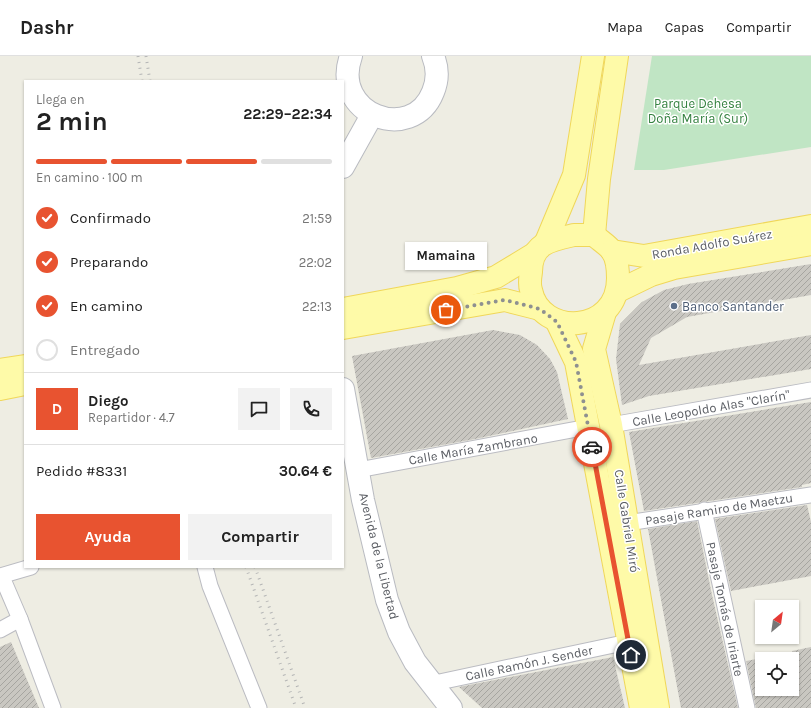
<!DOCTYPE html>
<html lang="es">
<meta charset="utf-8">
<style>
body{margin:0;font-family:Karla,sans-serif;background:#f2f2f2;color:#222;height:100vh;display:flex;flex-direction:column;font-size:15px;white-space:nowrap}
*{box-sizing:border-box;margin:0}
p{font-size:13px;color:#767676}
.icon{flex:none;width:22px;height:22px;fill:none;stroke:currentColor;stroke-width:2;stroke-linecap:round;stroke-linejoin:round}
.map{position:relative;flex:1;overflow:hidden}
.panel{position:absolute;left:24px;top:24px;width:320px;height:488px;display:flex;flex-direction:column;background:#fff;border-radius:0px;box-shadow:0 1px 3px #0004}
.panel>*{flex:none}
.needle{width:26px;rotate:29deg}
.tools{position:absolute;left:755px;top:544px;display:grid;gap:8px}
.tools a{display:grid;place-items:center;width:44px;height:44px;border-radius:0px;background:#fff;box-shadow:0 1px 3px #0004;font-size:20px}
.pin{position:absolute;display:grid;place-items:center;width:34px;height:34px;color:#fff;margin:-17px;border:2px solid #fff;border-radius:50%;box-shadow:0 1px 4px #0007}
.courier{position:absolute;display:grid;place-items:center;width:40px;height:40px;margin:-20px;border:3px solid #e85330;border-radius:50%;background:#fff;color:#222;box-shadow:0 1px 5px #0007}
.bubble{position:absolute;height:28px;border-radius:0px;background:#fff;box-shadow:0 1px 3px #0004;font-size:13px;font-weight:700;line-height:28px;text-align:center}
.headline em{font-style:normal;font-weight:700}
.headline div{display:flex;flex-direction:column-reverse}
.headline{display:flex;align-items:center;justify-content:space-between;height:68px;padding:0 12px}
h1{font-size:26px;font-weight:700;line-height:30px}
.bar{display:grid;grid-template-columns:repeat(4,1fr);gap:6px 4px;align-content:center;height:48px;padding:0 12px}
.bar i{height:5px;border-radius:3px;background:#e0e0e0}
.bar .active{background:#e85330}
.bar p{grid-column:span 4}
.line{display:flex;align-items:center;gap:10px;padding:0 12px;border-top:1px solid #e0e0e0}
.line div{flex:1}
.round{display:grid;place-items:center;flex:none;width:42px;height:42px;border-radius:0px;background:#f2f2f2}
ol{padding:0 12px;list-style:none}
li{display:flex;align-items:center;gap:12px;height:44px}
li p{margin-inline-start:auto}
li .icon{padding:4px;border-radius:50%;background:#e85330;color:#fff;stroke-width:4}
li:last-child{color:#767676}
li i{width:22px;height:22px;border:2px solid #e0e0e0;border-radius:50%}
.action{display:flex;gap:8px;margin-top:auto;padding:8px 12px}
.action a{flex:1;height:46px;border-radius:0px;background:#e85330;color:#fff;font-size:16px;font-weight:700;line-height:46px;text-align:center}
.action a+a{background:#f2f2f2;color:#222}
header{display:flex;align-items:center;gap:24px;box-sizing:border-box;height:56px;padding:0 20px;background:#fff;border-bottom:1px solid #e0e0e0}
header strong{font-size:19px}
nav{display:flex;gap:22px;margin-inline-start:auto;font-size:14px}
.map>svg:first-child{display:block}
.green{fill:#c0e5c4}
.building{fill:url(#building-hatch)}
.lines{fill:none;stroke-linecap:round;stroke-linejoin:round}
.street-casing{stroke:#bbbcc2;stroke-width:17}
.secondary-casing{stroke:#b9bbc1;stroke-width:24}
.primary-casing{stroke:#f0d75a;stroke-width:24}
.street{stroke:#fff;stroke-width:15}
.secondary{stroke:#fff;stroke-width:22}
.primary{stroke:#fefaa8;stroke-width:22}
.rail{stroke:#b4b5b5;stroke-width:3;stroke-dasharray:1 5;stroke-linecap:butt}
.done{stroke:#8e9090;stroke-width:4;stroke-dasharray:0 7.2}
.route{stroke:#e85330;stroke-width:5}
.service-dot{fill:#5c6f8a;stroke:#fff;stroke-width:1.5}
.labels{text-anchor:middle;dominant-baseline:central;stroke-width:3;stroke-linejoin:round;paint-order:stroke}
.park-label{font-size:13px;fill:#358241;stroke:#fff}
.street-label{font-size:13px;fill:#5b5e64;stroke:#fff}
.service-label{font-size:13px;fill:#4e5e75;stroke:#fff;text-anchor:start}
</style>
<header>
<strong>Dashr</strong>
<nav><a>Mapa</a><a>Capas</a><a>Compartir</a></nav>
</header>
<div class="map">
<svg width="811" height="652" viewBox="0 0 811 652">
<defs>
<pattern id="building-hatch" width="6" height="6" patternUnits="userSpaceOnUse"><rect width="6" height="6" fill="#c9c7c1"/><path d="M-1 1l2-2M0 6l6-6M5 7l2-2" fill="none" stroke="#a6a5a0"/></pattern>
</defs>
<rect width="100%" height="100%" fill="#eeede3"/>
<polygon class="green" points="652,0 811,0 811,91 664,114 634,114"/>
<g class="building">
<polygon points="811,208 811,239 687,261 651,282 639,309 811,279 811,313 649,340 622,349 616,303 620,268 642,246 664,234 688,228"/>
<polygon points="493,274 520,279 537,289 550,303 557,316 568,363 475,383 371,402 352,300"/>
<polygon points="811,346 811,427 802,429 802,431 644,455 629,376"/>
<polygon points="807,449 811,466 811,520 731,535 715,463"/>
<polygon points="697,465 712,539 738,652 681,652 648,473"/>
<polygon points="11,586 39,652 0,652 0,591"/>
<polygon points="811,591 811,652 756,652 746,605 762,602 762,633 792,633 792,595"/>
<polygon points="613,601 625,652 482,652 459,631"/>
</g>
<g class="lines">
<defs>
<g id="street">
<polyline points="611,369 811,334"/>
<polyline points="358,414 588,371"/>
<polyline points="704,454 747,652"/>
<polyline points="627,467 811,439"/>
<polyline points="205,511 210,530 259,652"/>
<polyline points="0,520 31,511"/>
<polyline points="2,521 20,563 53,652"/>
<polyline points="0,574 20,563"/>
<polyline points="430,628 628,586"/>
</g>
<g id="secondary">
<path d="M351,0C330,58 412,89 433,36C438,24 438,12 433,0"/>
<polyline points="343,111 372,59"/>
<polyline points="343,333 363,444 387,544 399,576 415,606 451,652"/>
</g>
<g id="primary">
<path d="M574,179H594C599,184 608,189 612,195C617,202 618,213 618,222C618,279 540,281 531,234C529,228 530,222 531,216C531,187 551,184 574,179Z"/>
<polyline points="594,179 599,123 617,0"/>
<polyline points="546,186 574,119 593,0"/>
<polyline points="612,195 644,200 811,170"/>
<polyline points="618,235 651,219 674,212 811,188"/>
<polyline points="343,253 457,232 496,221 534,198"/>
<polyline points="605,256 594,293 611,369 658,652"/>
<polyline points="557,266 576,306 641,652"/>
<polyline points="343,272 505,244 540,253"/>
<polyline points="0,314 25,310"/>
<polyline points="0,333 25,328"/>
</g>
</defs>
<use href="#street" class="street-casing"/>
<use href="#secondary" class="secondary-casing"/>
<use href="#primary" class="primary-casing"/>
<use href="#street" class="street"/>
<use href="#secondary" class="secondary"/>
<use href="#primary" class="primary"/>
<g class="rail">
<polyline points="138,0 142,25"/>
<polyline points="146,0 150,25"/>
<polyline points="246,511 296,652"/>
<polyline points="255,511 305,652"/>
</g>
</g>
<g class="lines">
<polyline class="done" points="446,254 505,244 540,253 557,266 576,306 592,391"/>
<polyline class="route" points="592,391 631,599"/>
</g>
<circle class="service-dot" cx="674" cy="250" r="4"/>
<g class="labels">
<g class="park-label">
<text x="698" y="47">Parque Dehesa<tspan x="698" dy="15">Doña María (Sur)</tspan></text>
</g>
<g class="street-label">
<text transform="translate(712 188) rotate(-10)">Ronda Adolfo Suárez</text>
<text transform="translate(711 352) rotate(-10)">Calle Leopoldo Alas "Clarín"</text>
<text transform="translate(473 393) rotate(-10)">Calle María Zambrano</text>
<text transform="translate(719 453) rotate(-9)">Pasaje Ramiro de Maetzu</text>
<text transform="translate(627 465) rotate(81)">Calle Gabriel Miró</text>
<text transform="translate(379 500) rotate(76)">Avenida de la Libertad</text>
<text transform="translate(725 553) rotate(78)">Pasaje Tomás de Iriarte</text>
<text transform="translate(529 607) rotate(-12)">Calle Ramón J. Sender</text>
</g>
<g class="service-label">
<text x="682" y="250">Banco Santander</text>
</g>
</g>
</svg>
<div class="tools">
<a><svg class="needle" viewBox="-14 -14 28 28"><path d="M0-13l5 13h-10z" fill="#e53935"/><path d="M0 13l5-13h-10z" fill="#767676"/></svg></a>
<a><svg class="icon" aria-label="locate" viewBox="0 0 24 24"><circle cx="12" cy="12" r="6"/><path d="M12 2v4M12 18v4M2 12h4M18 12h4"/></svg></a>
</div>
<div class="pin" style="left:446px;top:254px;background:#ea580c"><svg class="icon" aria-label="bag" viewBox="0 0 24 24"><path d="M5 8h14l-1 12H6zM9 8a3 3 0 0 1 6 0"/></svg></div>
<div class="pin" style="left:631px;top:599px;background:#1f2937"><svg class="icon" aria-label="home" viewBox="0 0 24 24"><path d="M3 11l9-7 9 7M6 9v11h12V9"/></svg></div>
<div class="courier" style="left:592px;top:391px"><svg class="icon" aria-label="car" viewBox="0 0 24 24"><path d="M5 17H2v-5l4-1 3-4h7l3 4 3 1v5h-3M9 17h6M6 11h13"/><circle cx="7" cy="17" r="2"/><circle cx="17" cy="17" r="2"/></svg></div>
<div class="bubble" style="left:405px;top:186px;width:82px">Mamaina</div>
<section class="panel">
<div class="headline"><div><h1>2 min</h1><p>Llega en</p></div><em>22:29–22:34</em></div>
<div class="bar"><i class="active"></i><i class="active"></i><i class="active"></i><i></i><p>En camino · 100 m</p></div>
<ol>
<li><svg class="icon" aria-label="check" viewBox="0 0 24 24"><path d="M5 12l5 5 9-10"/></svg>Confirmado<p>21:59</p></li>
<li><svg class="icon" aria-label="check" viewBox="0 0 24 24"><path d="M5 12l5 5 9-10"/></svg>Preparando<p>22:02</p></li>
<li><svg class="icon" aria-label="check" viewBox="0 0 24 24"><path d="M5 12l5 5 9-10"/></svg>En camino<p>22:13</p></li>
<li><i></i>Entregado</li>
</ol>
<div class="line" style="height:72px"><b class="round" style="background:#e85330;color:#fff">D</b><div><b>Diego</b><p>Repartidor · 4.7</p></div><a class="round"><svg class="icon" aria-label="chat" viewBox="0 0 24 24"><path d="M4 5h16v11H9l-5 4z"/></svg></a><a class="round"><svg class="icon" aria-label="phone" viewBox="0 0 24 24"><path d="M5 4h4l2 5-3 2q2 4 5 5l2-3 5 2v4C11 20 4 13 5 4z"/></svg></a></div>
<div class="line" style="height:52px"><div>Pedido #8331</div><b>30.64 €</b></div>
<div class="action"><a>Ayuda</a><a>Compartir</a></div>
</section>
</div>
